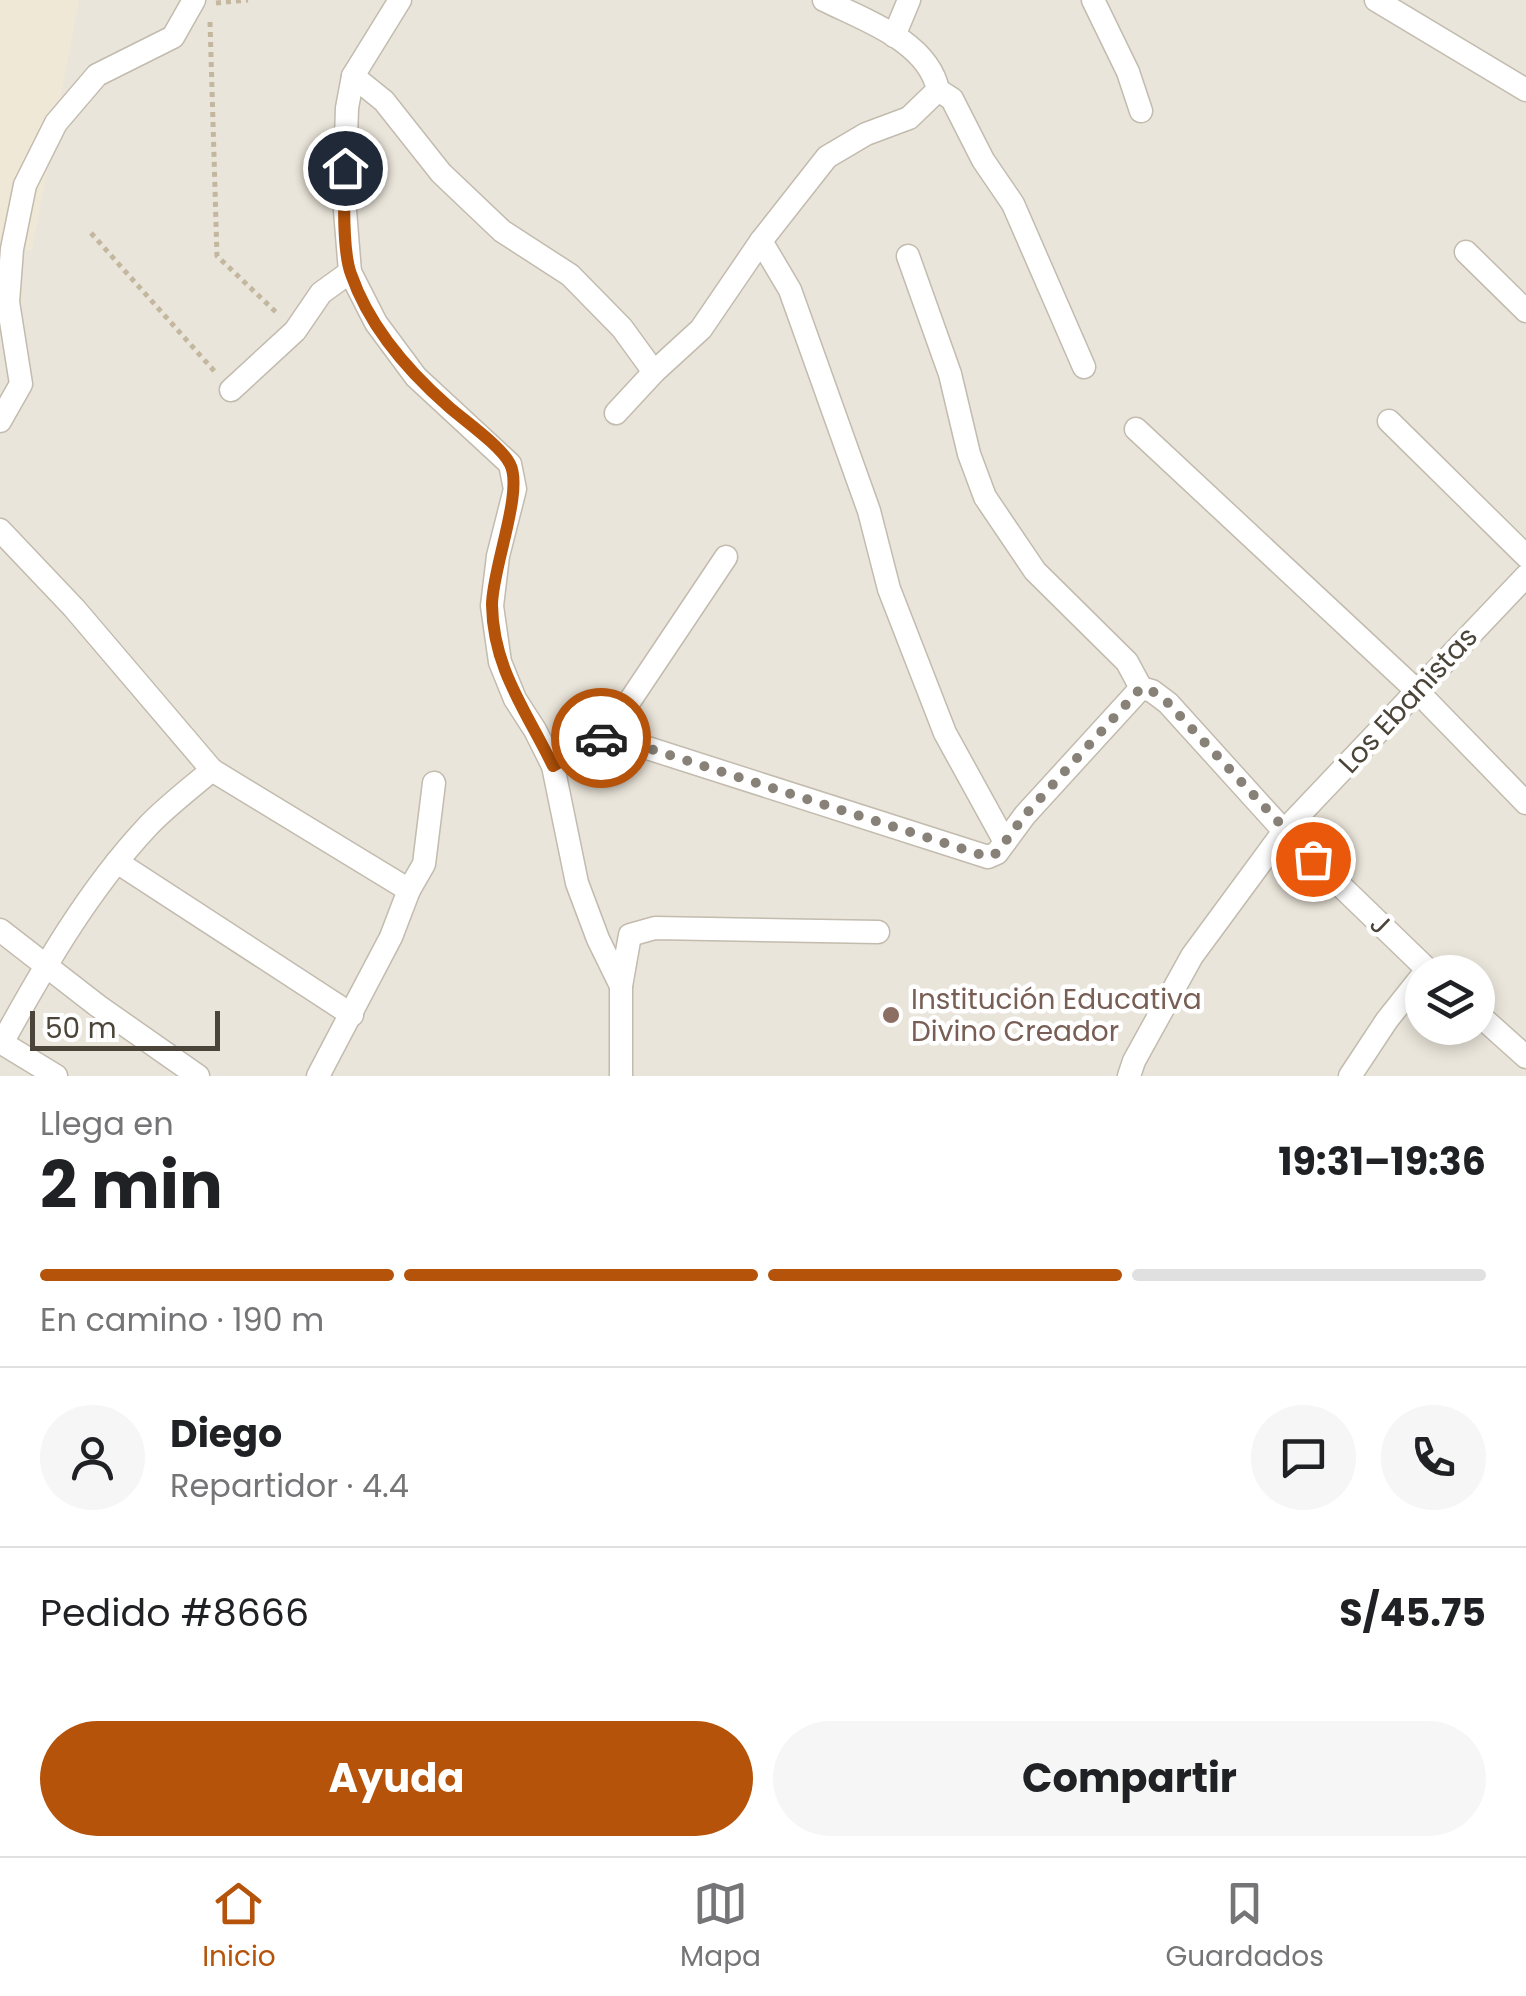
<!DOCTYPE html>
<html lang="es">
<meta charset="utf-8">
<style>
body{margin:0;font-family:Poppins,sans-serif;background:#f6f6f6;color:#202124;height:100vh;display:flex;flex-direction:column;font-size:38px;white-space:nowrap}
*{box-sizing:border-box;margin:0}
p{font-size:32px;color:#757577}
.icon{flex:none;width:55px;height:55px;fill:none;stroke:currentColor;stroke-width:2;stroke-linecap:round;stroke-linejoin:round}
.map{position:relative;height:1076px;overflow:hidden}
.drawer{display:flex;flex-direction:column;background:#fff;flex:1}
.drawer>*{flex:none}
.controls{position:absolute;left:1405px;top:955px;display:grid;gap:20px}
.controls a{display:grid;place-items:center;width:90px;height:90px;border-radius:50%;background:#fff;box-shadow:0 5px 15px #0003;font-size:50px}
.scale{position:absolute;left:30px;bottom:25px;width:190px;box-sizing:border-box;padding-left:10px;border:5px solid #4b4439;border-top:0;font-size:28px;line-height:35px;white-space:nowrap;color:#4b4439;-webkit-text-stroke:8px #fff;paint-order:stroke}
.pin{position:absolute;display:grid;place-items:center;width:85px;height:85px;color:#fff;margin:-42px;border:5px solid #fff;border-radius:50%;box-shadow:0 2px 10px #0007}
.courier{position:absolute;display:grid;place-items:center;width:100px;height:100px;margin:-50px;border:8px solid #b45309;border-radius:50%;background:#fff;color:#222;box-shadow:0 2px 12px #0007}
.overview em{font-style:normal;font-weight:700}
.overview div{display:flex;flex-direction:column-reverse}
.overview{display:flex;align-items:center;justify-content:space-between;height:170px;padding:0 40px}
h1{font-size:65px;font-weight:700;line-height:75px}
.bar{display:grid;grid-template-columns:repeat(4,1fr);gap:15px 10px;align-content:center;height:120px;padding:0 40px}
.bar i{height:12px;border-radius:8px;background:#e0e0e0}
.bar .current{background:#b45309}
.bar p{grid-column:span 4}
.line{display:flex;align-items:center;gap:25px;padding:0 40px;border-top:2px solid #e0e0e0}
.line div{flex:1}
.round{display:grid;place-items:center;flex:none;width:105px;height:105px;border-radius:52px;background:#f6f6f6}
.action{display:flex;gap:20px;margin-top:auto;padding:20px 40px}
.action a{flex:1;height:115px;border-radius:60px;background:#b45309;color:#fff;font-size:40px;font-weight:700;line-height:115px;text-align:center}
.action a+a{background:#f6f6f6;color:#202124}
.dock{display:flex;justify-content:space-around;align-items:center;height:140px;border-top:2px solid #e0e0e0;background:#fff;font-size:28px;color:#757577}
.dock a{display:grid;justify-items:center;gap:5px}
.dock .current{color:#b45309}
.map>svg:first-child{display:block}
.residential{fill:#eae5da;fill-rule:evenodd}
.education{fill:#efe8d6}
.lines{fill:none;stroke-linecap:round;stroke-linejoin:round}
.minor-casing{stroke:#c2bbae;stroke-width:25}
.path{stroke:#c4b79f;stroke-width:5;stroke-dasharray:5 5;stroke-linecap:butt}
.minor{stroke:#fff;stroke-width:22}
.done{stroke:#878178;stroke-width:10;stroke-dasharray:0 18}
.route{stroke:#b45309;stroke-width:12}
.education-dot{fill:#8d6e63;stroke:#fff;stroke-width:4}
.labels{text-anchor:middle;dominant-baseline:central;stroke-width:9;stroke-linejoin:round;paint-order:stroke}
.street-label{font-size:28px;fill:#4b4439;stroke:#fff}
.education-label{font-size:28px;fill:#785e54;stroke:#fff;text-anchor:start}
</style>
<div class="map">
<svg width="1526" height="1076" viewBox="0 0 1526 1076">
<rect width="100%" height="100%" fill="#f6f3ec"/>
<path class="residential" d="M0,0H1526V1076H0ZM1422,972H1478V1028H1422Z"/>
<polygon class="education" points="0,0 79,0 32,250 0,248"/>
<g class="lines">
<defs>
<g id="minor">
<polyline points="400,0 353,76 347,108 344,198 350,272 376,323 416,377 510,464 515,489 498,556 492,606 500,662 515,699 535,730 553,766 577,883 598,939 621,986"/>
<polyline points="1093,0 1128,72 1141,111"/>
<polyline points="1376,0 1526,90"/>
<polyline points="894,36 909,0"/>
<polyline points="353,76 384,101 441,173 502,231 570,275 622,328 654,372"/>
<polyline points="938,90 952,99 983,160 1013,204 1084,367"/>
<polyline points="761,241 790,290 869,511 889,589 945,733 1005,842"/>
<polyline points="1466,252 1526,311"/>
<polyline points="908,256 950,374 969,454 985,497 1035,571 1127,662 1141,688"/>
<polyline points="231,390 295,331 321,293 350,272"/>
<path d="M616,413L654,372L701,329L761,241L827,157L866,134L909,118L938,90C928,41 864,20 824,0"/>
<polyline points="0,421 21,384 8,302 12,249 25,185 56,123 97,75 173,37 194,0"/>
<polyline points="1389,421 1526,556"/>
<polyline points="1136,429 1417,691 1526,803"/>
<polyline points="0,530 74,608 212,770 409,890"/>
<polyline points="1141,688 1152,691 1168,703 1284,831 1430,972"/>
<polyline points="605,738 726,557"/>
<polyline points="553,766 598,738 613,737 988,857 997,853 1025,815 1141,688"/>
<polyline points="117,862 352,1015"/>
<polyline points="0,930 98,1006 198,1076"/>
<polyline points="1478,1014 1526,1057"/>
<path d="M56,1076L2,1043C44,967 88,890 148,826C167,806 191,788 212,770"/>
<polyline points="318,1076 391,937 409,890 424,864 434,783"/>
<polyline points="621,1076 621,986 630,935 655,928 878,932"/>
<polyline points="1129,1076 1134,1061 1192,956 1284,831 1526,576"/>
<polyline points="1350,1076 1387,1020 1422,976"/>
</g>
</defs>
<use href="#minor" class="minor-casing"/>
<g class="path">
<polyline points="216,3 248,0"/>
<polyline points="210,22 217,256 279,315"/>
<polyline points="91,233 216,373"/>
</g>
<use href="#minor" class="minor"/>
</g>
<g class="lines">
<polyline class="done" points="601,738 613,737 988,857 997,853 1025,815 1141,688 1152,691 1168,703 1313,859"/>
<path class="route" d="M345,168C344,195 342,250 351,274C369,326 409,372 449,407C465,421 501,446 510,464C524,491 492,569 492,605C493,669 527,712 553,766L601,738"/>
</g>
<circle class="education-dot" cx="891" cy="1015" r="10"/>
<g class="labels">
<g class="street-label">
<text transform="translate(1408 700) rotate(-47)">Los Ebanistas</text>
<text transform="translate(1380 924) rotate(44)">J</text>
</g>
<g class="education-label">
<text x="911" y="999">Institución Educativa<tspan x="911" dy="32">Divino Creador</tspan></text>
</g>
</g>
</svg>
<div class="controls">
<a><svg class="icon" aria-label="layers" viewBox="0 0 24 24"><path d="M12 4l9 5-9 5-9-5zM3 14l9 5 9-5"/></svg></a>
</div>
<div class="scale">50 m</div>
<div class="pin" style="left:1313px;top:859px;background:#ea580c"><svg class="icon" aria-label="bag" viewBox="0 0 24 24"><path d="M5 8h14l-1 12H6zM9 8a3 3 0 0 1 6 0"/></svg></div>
<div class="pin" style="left:345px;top:168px;background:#1f2937"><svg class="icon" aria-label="home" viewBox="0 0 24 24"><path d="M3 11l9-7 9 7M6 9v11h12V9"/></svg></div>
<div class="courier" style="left:601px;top:738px"><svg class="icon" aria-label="car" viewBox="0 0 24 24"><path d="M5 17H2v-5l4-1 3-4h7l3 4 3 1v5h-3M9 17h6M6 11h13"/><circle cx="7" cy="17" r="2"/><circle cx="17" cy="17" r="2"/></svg></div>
</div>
<section class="drawer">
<div class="overview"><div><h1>2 min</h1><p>Llega en</p></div><em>19:31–19:36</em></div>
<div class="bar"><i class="current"></i><i class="current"></i><i class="current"></i><i></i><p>En camino · 190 m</p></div>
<div class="line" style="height:180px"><a class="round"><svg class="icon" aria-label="person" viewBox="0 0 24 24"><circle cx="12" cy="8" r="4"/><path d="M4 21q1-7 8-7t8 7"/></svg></a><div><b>Diego</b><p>Repartidor · 4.4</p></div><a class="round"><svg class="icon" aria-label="chat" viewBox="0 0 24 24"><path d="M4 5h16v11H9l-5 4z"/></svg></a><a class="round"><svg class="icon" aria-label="phone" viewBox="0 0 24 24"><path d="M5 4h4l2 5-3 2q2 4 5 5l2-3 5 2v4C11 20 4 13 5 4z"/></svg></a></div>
<div class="line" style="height:130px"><div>Pedido #8666</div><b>S/45.75</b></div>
<div class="action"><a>Ayuda</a><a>Compartir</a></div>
</section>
<nav class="dock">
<a class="current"><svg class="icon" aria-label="home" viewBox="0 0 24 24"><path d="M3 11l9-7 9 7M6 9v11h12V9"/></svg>Inicio</a>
<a><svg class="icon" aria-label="map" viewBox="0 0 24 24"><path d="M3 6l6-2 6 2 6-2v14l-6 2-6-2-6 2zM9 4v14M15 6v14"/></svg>Mapa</a>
<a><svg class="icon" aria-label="saved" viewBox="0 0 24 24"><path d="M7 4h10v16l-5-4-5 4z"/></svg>Guardados</a>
</nav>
